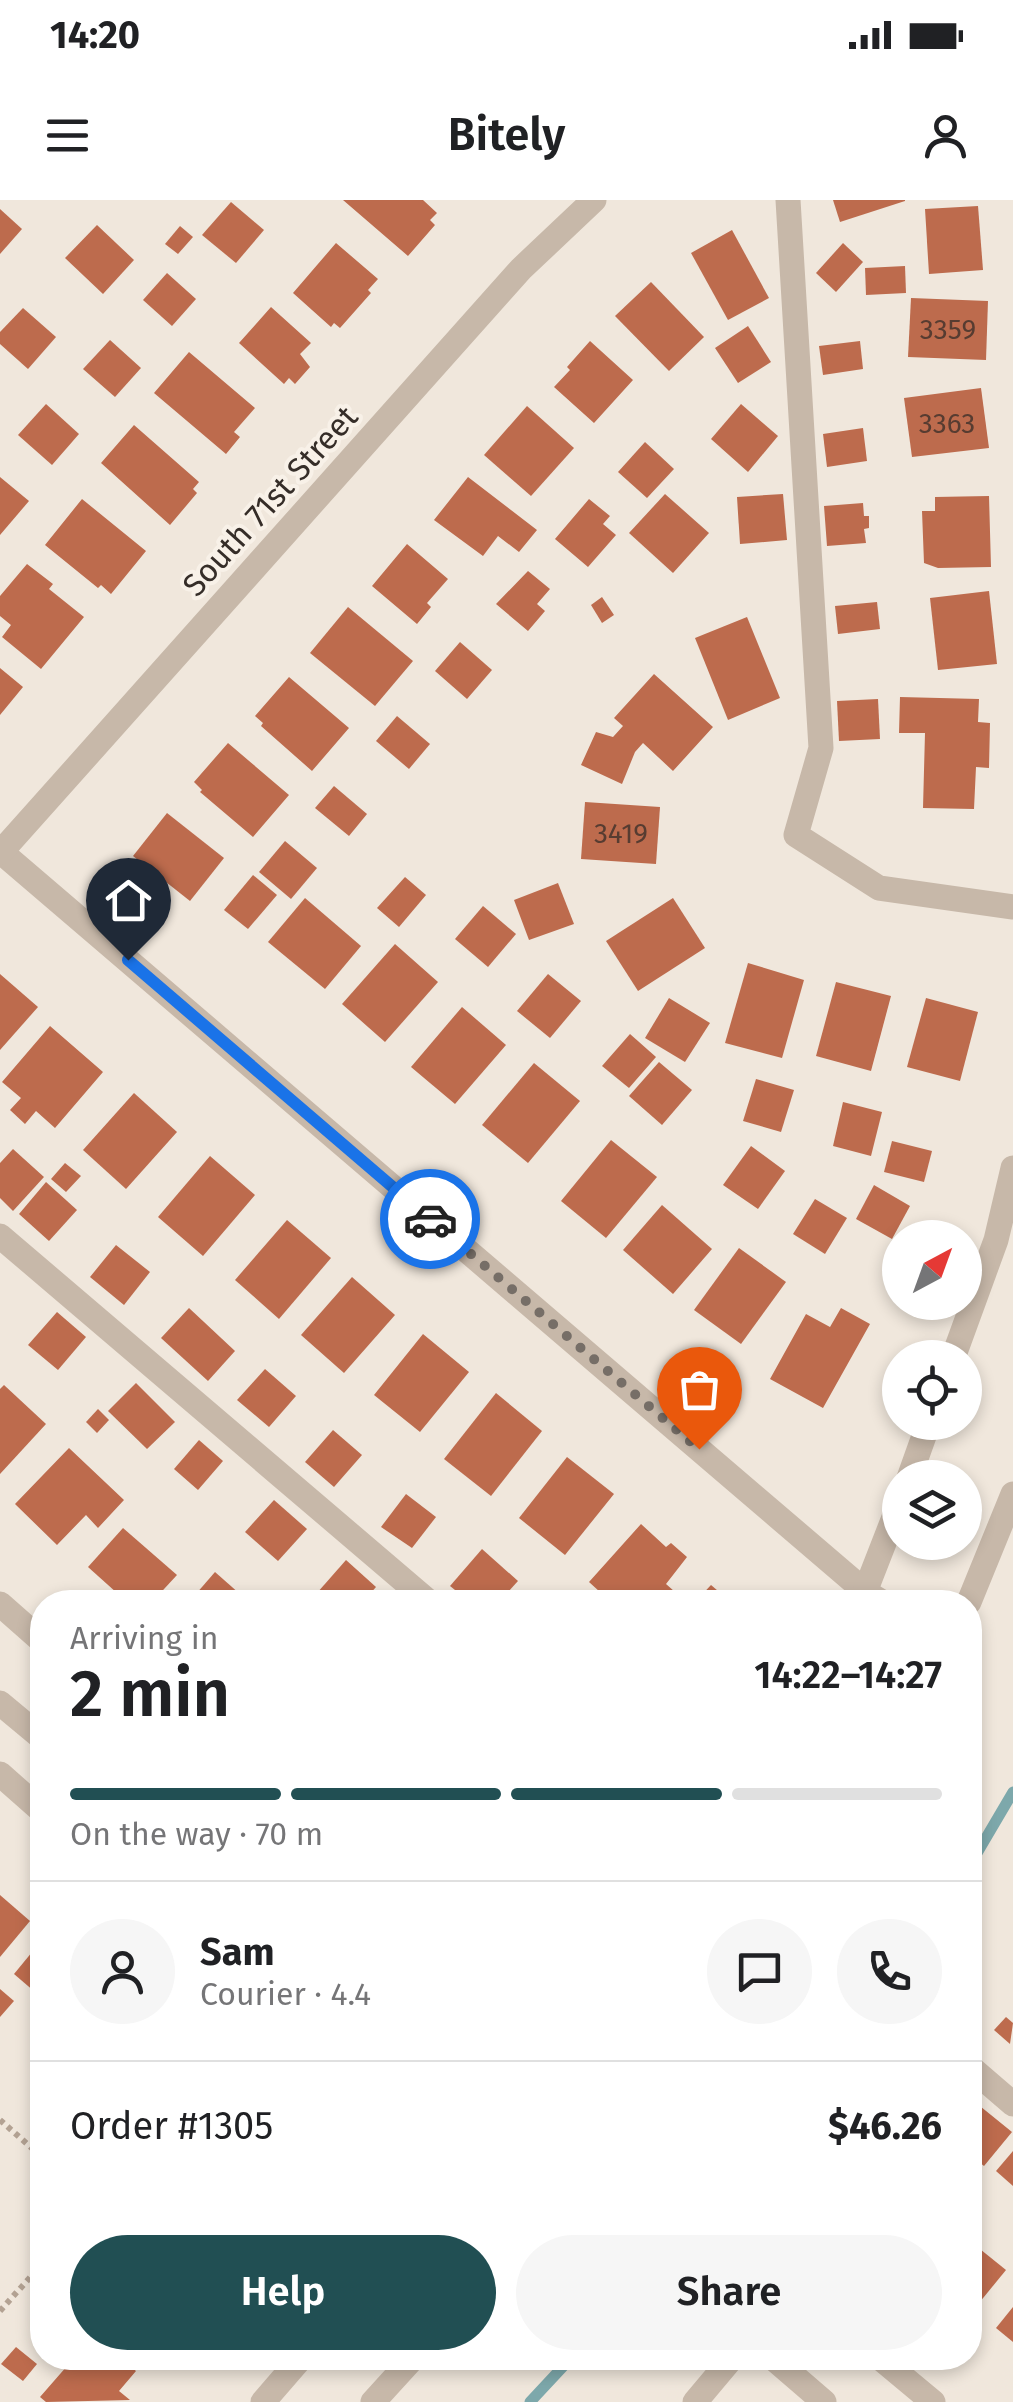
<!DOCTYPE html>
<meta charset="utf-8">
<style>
body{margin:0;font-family:"Fira Sans",sans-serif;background:#f6f6f6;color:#202124;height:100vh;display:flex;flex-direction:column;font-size:38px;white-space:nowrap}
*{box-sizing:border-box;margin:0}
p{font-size:32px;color:#757577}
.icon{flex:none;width:55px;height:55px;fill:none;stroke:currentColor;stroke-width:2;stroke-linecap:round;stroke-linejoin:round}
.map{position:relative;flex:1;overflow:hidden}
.details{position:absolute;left:30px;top:1390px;width:952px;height:780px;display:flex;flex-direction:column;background:#fff;border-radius:40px;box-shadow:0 5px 15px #0003}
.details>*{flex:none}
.needle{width:65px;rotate:41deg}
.buttons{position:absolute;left:882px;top:1020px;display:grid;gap:20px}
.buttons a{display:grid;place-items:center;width:100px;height:100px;border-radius:50%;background:#fff;box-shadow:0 5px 15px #0003;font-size:50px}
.pin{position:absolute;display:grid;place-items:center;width:85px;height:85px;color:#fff;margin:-102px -42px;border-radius:50% 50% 50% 0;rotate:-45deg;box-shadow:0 0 10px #0007}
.pin .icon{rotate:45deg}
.courier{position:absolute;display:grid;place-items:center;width:100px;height:100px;margin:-50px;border:8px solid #1a73e8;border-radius:50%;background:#fff;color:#222;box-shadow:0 2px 12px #0007}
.headline em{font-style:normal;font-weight:600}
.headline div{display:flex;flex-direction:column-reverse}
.headline{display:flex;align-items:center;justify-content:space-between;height:170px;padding:0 40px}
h1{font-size:65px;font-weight:600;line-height:75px}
.bar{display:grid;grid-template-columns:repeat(4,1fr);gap:15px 10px;align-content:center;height:120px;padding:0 40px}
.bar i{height:12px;border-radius:8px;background:#e0e0e0}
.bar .on{background:#214f53}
.bar p{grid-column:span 4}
.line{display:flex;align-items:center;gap:25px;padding:0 40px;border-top:2px solid #e0e0e0}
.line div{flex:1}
.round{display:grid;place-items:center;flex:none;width:105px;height:105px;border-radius:52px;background:#f6f6f6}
.cta{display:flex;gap:20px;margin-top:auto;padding:20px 40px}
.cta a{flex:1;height:115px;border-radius:60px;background:#214f53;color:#fff;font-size:40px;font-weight:600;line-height:115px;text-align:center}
.cta a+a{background:#f6f6f6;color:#202124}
.status{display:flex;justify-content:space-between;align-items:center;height:70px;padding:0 50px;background:#fff;direction:ltr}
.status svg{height:28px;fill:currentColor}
header{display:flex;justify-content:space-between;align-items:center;height:130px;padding:0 40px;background:#fff;font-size:45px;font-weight:600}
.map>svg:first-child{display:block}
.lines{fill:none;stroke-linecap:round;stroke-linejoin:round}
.stream{stroke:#7da8ab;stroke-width:11}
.building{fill:#bd6b4d}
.path{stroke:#b3a293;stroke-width:6;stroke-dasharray:5 5;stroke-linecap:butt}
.minor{stroke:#c7b8a9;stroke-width:25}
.done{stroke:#766e67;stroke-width:10;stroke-dasharray:0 18}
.route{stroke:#1a73e8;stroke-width:12}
.labels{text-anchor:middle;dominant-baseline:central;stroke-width:8;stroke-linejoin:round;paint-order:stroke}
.number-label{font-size:28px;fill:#573c31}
.street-label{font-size:32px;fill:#352d28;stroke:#f8f1e8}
</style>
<div class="status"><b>14:20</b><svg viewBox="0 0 49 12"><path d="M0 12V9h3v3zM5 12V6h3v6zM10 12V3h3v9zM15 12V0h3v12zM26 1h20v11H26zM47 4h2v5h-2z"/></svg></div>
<header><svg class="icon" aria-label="menu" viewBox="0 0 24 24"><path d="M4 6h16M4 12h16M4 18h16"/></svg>Bitely<svg class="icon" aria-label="person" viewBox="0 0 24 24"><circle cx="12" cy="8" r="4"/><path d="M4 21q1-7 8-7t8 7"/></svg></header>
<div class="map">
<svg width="1013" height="2202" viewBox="0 0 1013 2202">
<rect width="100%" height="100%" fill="#f0e7dc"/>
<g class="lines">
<g class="stream">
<polyline points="970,1665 1013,1592"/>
<polyline points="530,2202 571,2158"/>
</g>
</g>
<g class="building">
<polygon points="343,0 423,0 437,13 430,20 435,25 408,56"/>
<polygon points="833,0 905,0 905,1 840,22"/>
<polygon points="231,2 264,30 236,63 202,35"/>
<polygon points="978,6 983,70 929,74 925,9"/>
<polygon points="0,9 22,29 0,54"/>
<polygon points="97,25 134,60 103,94 65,58"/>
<polygon points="180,26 193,37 178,54 165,44"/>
<polygon points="732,30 769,98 728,120 691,53"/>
<polygon points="336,43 378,79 368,90 371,93 340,128 334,123 331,127 293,93"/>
<polygon points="843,43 863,62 836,92 816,73"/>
<polygon points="905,66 906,93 866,95 865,68"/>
<polygon points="167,73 196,99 172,126 143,100"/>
<polygon points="651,82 704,137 669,171 615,116"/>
<polygon points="911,98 988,101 986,160 908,157"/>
<polygon points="271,107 311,143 300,154 310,167 295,184 289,178 284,184 239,143"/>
<polygon points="23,108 56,137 28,169 0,144 0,132"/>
<polygon points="748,126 771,162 738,183 715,148"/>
<polygon points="110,140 141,168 115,197 83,169"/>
<polygon points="590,141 633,180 594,223 554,187 570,170 567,167"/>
<polygon points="860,141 863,169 823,175 819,146"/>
<polygon points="189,152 255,208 234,232 240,237 226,254 154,193"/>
<polygon points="981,188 989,248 912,257 904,198"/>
<polygon points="46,204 79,234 52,265 18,235"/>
<polygon points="741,204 778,236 748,272 711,239"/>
<polygon points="527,206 574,248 531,296 484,255"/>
<polygon points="134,225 199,282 193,289 197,293 170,325 101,263"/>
<polygon points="863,228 867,261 827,267 823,234"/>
<polygon points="645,242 674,269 647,298 618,272"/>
<polygon points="0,277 29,301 0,335"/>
<polygon points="468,277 537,330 519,352 498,336 483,356 434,320"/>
<polygon points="665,294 709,333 673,373 629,333"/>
<polygon points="783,294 787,340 740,344 737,297"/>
<polygon points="989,296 991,367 938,368 924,363 922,311 935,311 935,297"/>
<polygon points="82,299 146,351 111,394 101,385 98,388 45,345"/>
<polygon points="589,299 610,316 603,324 616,335 588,367 555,339"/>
<polygon points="863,303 864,316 869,316 869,328 864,329 866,343 827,346 824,306"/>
<polygon points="407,344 448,379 427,403 431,407 417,424 372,386"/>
<polygon points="27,364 53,384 49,389 84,417 41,469 2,437 11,425 0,416 0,396"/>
<polygon points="528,371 550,389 537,404 545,411 528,431 496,404"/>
<polygon points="989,391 997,464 938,470 930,398"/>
<polygon points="602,397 614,415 602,423 591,405"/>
<polygon points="877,402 880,429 838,434 835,406"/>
<polygon points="348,407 413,461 375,506 310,453"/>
<polygon points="747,417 780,498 728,520 695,438"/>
<polygon points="460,442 492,470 467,499 435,471"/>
<polygon points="0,468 23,487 0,515"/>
<polygon points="654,474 713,527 673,571 643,543 635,552 622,584 581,565 596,532 613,537 623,526 614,518"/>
<polygon points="289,477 349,528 312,571 261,526 263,523 255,516"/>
<polygon points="900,497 979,499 978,522 990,523 989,568 976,567 974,609 923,608 925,533 899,533"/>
<polygon points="878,499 880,539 839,541 837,501"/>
<polygon points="397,516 430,544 409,569 376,541"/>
<polygon points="228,543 289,595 253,637 200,592 202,590 194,582"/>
<polygon points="334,586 367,614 349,636 315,608"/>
<polygon points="585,602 660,607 656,664 581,659"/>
<polygon points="167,613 224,658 190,701 133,656"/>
<polygon points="285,641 317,668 291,699 259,672"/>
<polygon points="253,675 277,695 248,729 224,710"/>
<polygon points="405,677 426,695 399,727 377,708"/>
<polygon points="558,683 574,724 529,740 514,700"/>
<polygon points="305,698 361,746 325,789 268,742"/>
<polygon points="673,698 705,748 638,791 606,741"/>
<polygon points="483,706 516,734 488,767 455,739"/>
<polygon points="395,744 438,782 385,842 342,804"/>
<polygon points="748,763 804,780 782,858 725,843"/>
<polygon points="0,774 38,807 0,850"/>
<polygon points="548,774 581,801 550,838 517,811"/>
<polygon points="836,782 891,796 871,871 816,856"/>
<polygon points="669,798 710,823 685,862 645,838"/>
<polygon points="926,798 978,812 960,881 907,867"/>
<polygon points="462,807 506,845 455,904 411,867"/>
<polygon points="50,826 103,872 55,928 36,911 25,924 10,910 21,898 2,882"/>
<polygon points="630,834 656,857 629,888 602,866"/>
<polygon points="659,862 692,890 662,925 629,896"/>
<polygon points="534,863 580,901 528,963 482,925"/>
<polygon points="756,879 794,890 781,932 743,921"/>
<polygon points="134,893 177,932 126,989 83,950"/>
<polygon points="843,902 882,912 871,956 833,946"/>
<polygon points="611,940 657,977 606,1038 561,1001"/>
<polygon points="892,941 932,951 924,982 884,972"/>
<polygon points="751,946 785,971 758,1009 723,985"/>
<polygon points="13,949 44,977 13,1011 0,998 0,963"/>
<polygon points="210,956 255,995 203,1056 158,1017"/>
<polygon points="65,963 81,976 66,992 51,979"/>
<polygon points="46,982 77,1010 49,1041 19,1014"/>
<polygon points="874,985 910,1006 892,1039 856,1019"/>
<polygon points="815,999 847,1018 825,1054 793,1034"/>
<polygon points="662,1005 712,1049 673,1094 623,1050"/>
<polygon points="287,1020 331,1058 279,1119 235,1080"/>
<polygon points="116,1045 150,1072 124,1105 90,1077"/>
<polygon points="739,1048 786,1082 741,1144 694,1110"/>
<polygon points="352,1077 395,1115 344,1173 301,1135"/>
<polygon points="189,1108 235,1151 208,1181 161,1138"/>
<polygon points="841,1108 870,1124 823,1208 770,1179 806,1114 830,1127"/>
<polygon points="57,1112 86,1137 58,1170 28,1145"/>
<polygon points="423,1134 469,1172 420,1232 374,1195"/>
<polygon points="265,1169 296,1196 269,1227 237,1200"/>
<polygon points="136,1183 175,1222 147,1249 108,1211"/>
<polygon points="4,1185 46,1224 0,1274 0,1189"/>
<polygon points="496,1193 542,1231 491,1296 444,1259"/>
<polygon points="98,1209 109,1220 97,1233 86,1222"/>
<polygon points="333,1230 362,1255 334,1287 305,1262"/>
<polygon points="199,1240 223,1261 198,1290 174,1269"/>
<polygon points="69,1248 124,1300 98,1328 86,1315 57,1345 15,1304"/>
<polygon points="567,1257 614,1294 565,1355 519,1318"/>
<polygon points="406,1294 436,1317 412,1348 381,1327"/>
<polygon points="274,1300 307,1329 278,1361 245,1332"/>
<polygon points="641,1324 666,1347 671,1343 687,1357 666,1384 683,1399 680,1402 611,1402 589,1382"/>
<polygon points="123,1328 177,1375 152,1402 127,1402 88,1367"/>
<polygon points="482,1349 518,1381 499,1402 470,1402 450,1386"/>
<polygon points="346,1360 376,1387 363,1402 327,1402 317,1393"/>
<polygon points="215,1372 249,1402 189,1402"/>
<polygon points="711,1385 731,1402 695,1402"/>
<polygon points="0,1695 30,1721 0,1757"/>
<polygon points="42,1740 42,1798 14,1774"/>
<polygon points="0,1789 14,1801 0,1817"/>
<polygon points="1006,1817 1013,1823 1010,1844 994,1830"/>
<polygon points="970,1898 1012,1932 984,1966 970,1955"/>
<polygon points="1013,1951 1013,1986 996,1971"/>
<polygon points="970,2041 1006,2070 970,2114"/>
<polygon points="1013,2107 1013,2142 996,2128"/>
<polygon points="16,2147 37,2164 23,2181 1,2164"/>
<polygon points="74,2158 121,2158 136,2171 119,2191 130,2200 46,2202 40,2197"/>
</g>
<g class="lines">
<g class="path">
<polyline points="0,1920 42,1957"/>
<polyline points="0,2111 42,2064"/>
</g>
<g class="minor">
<polyline points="788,0 821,548 796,635 879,688 1013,707"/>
<polyline points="0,651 867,1393 882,1402"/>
<polyline points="1,652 521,69 594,0"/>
<polyline points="0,1036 429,1402"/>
<polyline points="953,1158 996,1040 1013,968"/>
<polyline points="909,1278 929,1222"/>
<polyline points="861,1402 900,1302"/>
<polyline points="969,1402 1013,1294"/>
<polyline points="0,1404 42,1441"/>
<polyline points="0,1503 42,1538"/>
<polyline points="0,1574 42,1611"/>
<polyline points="970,1867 1013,1904"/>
<polyline points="773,2158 824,2202"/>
<polyline points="880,2158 933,2202"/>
<polyline points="263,2202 301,2158"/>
<polyline points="373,2202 413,2158"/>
<polyline points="695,2202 732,2158"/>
</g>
</g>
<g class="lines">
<polyline class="done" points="430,1019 699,1249"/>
<polyline class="route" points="128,760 430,1019"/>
</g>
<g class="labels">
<g class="number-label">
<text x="948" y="129">3359</text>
<text x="947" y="223">3363</text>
<text x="621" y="633">3419</text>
</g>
<g class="street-label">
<text transform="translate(270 301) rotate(-48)">South 71st Street</text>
</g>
</g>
</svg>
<div class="buttons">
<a><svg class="needle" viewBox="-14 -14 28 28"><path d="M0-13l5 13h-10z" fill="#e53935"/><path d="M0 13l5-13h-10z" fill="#757577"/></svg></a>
<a><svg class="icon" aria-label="locate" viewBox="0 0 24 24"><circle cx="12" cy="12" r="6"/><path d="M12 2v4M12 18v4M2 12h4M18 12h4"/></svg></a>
<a><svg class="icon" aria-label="layers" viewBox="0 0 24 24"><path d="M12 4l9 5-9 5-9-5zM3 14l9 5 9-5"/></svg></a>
</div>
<div class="pin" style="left:699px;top:1249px;background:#ea580c"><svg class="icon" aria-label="bag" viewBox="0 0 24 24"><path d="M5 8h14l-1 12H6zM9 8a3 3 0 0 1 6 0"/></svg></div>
<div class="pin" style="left:128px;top:760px;background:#1f2937"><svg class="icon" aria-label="home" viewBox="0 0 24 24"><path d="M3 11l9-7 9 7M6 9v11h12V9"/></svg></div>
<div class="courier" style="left:430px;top:1019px"><svg class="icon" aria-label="car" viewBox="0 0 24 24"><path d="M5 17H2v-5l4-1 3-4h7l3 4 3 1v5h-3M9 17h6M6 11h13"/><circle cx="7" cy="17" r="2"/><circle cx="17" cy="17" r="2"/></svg></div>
<section class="details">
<div class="headline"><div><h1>2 min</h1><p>Arriving in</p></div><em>14:22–14:27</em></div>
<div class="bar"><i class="on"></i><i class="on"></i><i class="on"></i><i></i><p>On the way · 70 m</p></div>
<div class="line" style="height:180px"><a class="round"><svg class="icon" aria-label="person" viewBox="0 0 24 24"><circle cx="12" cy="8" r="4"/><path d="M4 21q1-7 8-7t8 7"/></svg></a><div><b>Sam</b><p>Courier · 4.4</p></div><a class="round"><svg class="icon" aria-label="chat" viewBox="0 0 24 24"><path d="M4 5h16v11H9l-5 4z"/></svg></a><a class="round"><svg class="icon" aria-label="phone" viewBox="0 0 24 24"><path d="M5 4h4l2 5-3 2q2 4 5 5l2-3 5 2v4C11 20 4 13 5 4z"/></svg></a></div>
<div class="line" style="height:130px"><div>Order #1305</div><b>$46.26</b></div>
<div class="cta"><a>Help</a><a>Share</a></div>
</section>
</div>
